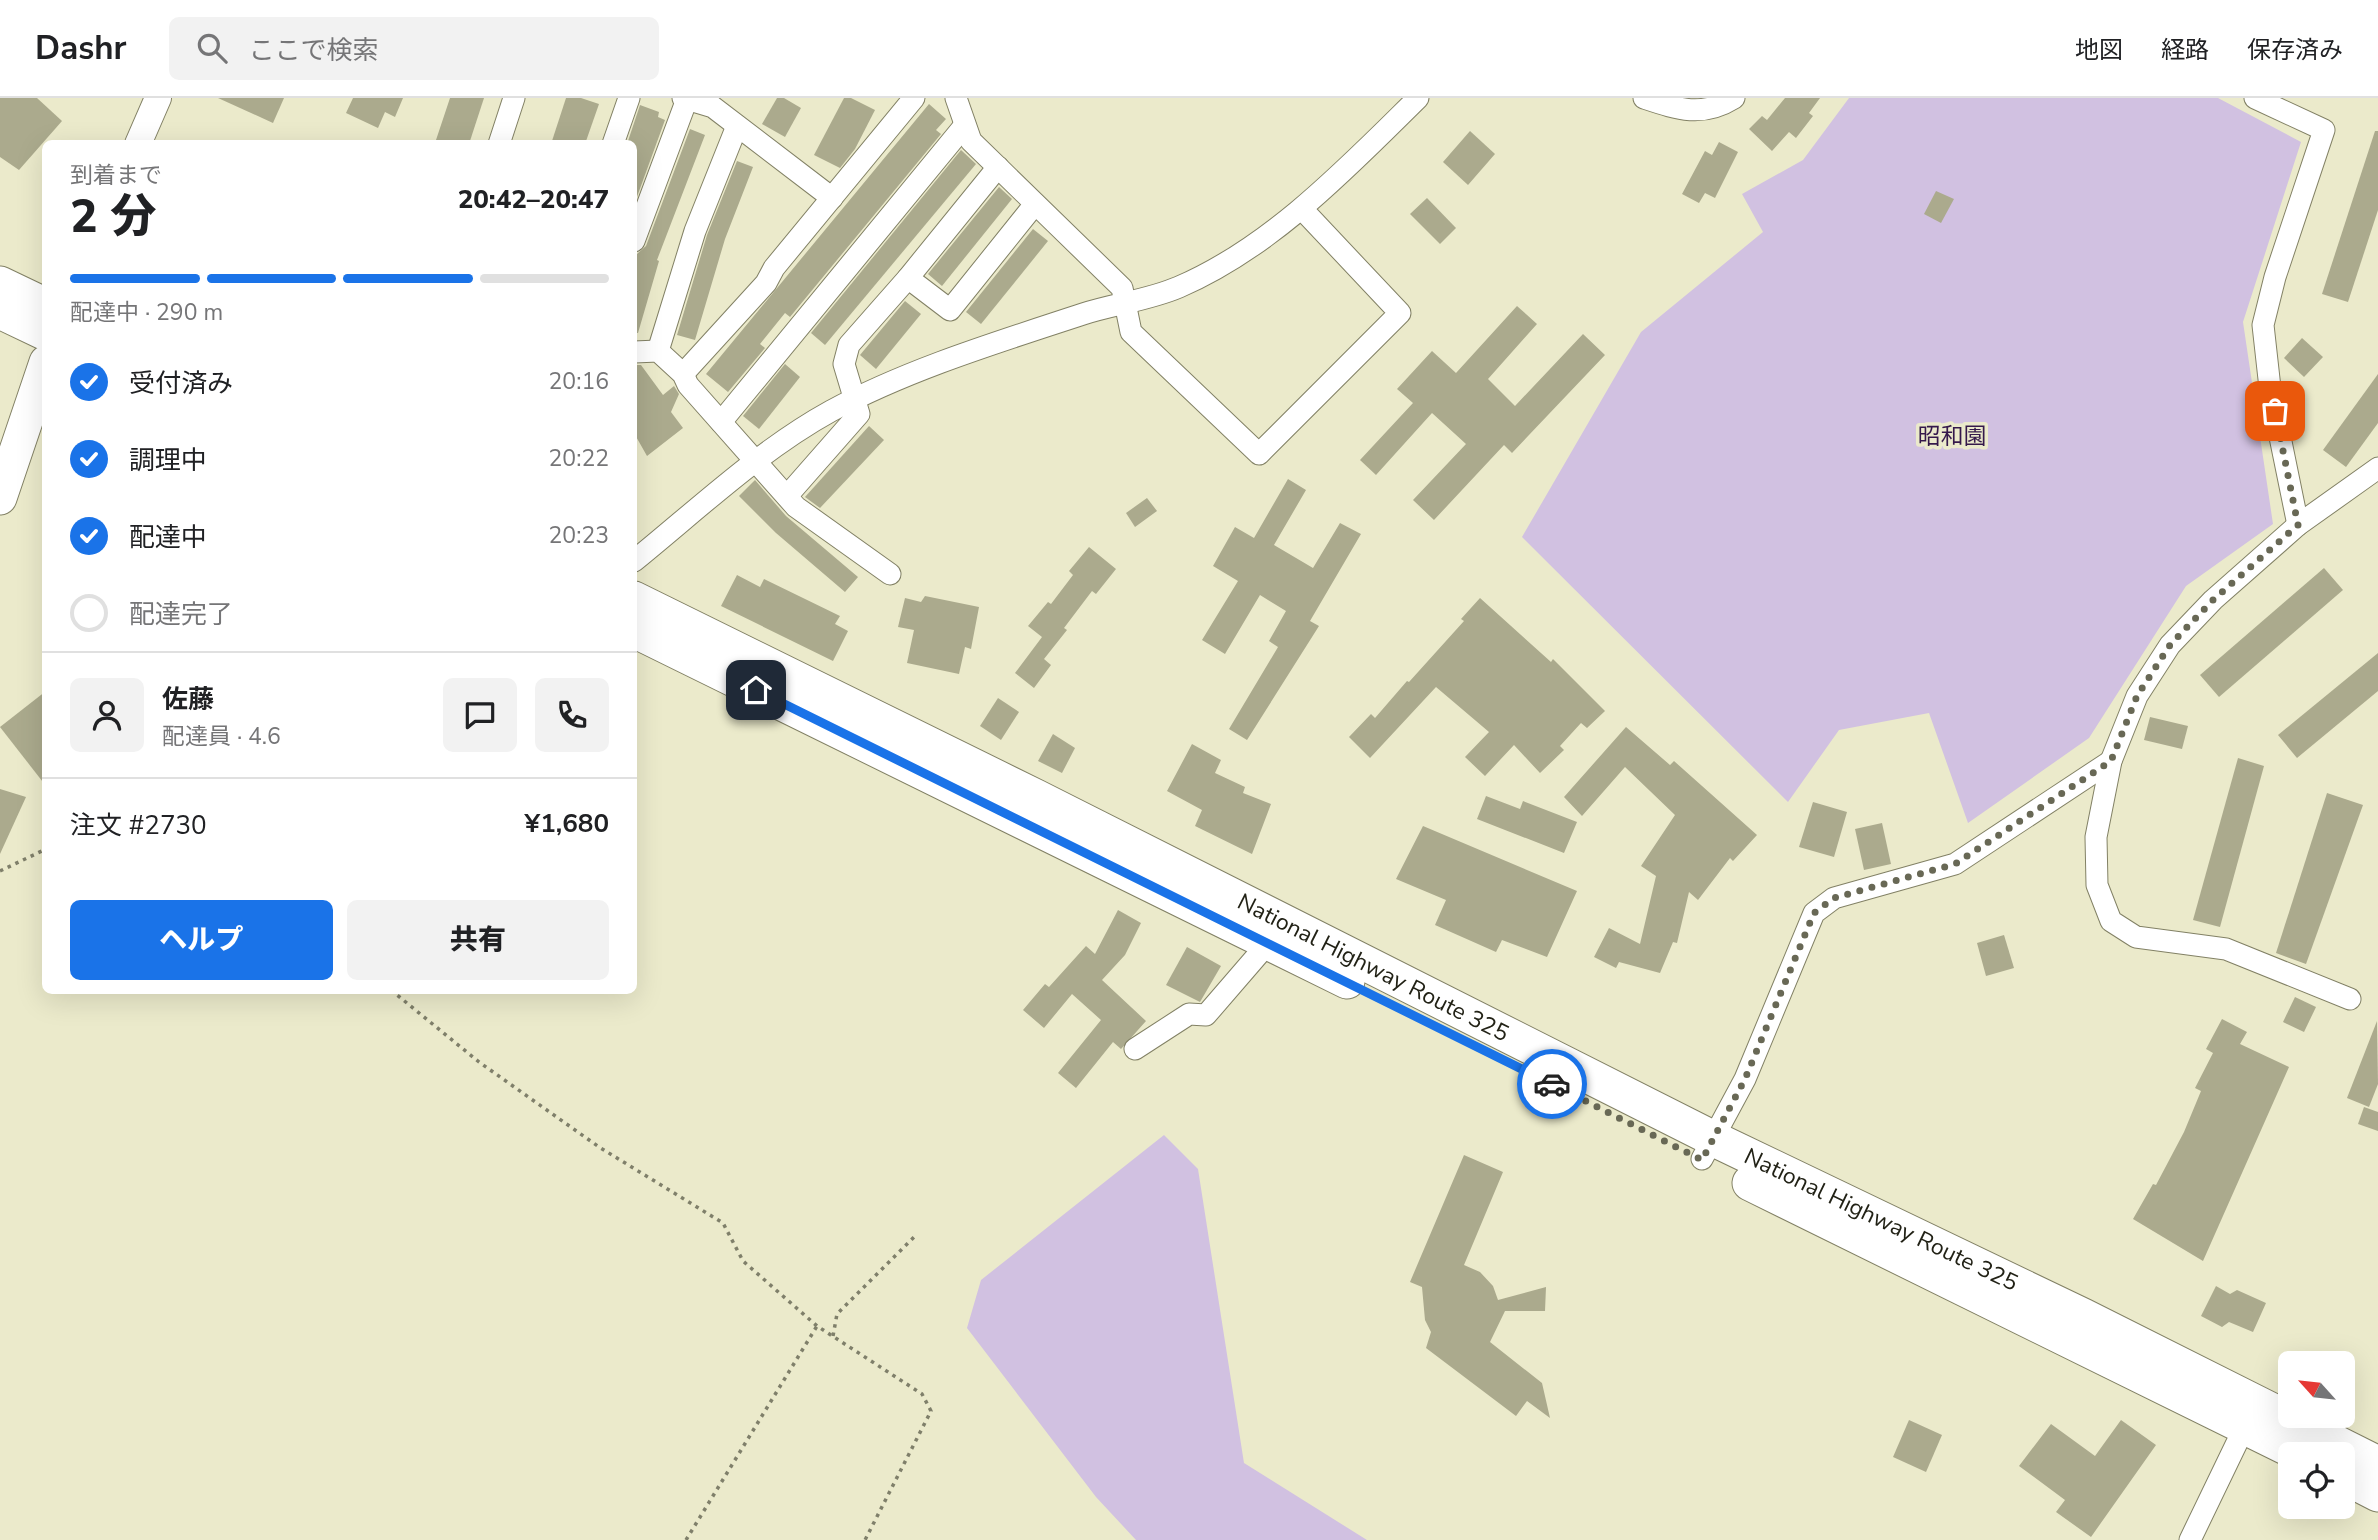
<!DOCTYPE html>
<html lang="ja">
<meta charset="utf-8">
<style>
body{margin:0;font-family:"Nunito Sans","Noto Sans JP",sans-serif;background:#f2f2f2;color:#202124;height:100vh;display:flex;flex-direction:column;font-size:26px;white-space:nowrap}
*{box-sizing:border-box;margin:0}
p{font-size:23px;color:#757577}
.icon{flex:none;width:38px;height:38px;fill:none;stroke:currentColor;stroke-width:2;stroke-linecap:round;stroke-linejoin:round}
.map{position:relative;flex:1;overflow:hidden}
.side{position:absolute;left:42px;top:42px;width:595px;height:854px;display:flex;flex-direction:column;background:#fff;border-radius:10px;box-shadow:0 7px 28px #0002}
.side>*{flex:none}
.needle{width:46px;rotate:297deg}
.fabs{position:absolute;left:2278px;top:1253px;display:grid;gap:14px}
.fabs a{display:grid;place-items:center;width:77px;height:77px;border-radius:10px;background:#fff;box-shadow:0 7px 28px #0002;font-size:35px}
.pin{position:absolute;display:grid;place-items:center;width:60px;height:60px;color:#fff;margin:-30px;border-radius:14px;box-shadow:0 4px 10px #0006}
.courier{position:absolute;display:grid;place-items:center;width:70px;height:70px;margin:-35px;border:5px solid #1a73e8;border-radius:50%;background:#fff;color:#222;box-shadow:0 2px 9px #0007}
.head em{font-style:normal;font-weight:800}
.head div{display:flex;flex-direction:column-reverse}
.head{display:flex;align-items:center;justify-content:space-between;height:119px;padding:0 28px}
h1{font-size:46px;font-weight:800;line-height:52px}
.bar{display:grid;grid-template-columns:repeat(4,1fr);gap:10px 7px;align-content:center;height:84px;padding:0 28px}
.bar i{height:9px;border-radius:5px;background:#e0e0e0}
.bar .active{background:#1a73e8}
.bar p{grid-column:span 4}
.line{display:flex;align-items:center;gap:18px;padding:0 28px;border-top:2px solid #e0e0e0}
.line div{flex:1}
.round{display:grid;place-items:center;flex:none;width:74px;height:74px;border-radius:10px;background:#f2f2f2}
ol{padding:0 28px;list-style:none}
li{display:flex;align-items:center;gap:21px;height:77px}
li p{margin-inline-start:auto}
li .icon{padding:7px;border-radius:50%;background:#1a73e8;color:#fff;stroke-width:4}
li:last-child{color:#757577}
li i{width:38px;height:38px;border:4px solid #e0e0e0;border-radius:50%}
.cta{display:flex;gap:14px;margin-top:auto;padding:14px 28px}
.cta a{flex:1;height:80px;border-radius:10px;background:#1a73e8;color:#fff;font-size:28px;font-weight:800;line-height:80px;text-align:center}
.cta a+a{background:#f2f2f2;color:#202124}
header{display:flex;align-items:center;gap:42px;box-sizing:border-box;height:98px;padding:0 35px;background:#fff;border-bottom:2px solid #e0e0e0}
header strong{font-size:33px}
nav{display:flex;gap:38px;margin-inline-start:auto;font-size:24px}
.search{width:490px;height:63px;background:#f2f2f2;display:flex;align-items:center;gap:18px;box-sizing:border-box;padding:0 24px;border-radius:10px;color:#757577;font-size:26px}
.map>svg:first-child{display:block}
.green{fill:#d1c1e1}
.building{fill:#abaa8d}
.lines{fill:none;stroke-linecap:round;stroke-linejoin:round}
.minor-casing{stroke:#828165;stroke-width:23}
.tertiary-casing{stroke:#828165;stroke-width:28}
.primary-casing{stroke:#828165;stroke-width:35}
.trunk-casing{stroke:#828165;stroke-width:37}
.path{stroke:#7f7f6a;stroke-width:3.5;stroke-dasharray:3.5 5;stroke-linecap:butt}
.minor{stroke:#fff;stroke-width:21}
.tertiary{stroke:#fff;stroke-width:26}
.primary{stroke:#fff;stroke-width:33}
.trunk{stroke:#fff;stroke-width:35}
.done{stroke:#686855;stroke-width:7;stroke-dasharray:0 12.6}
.route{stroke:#1a73e8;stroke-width:9}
.labels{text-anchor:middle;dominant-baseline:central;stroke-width:7;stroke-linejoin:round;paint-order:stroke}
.park-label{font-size:23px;fill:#35194b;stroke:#ebeacb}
.street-label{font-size:23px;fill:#222216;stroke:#ebeacb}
</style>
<header>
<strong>Dashr</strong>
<div class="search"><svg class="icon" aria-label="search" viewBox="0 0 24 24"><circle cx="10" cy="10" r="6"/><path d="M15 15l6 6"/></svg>ここで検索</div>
<nav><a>地図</a><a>経路</a><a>保存済み</a></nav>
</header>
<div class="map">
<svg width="2378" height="1442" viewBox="0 0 2378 1442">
<rect width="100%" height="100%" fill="#ebeacb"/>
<g class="green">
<polygon points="1849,0 2218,0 2301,44 2243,224 2273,426 2186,488 2089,640 1968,725 1929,615 1839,632 1788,704 1522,439 1641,234 1763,134 1742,96 1803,62"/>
<polygon points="1164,1037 1198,1071 1244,1365 1367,1442 1136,1442 1096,1399 967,1230 981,1182"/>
</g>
<g class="building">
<polygon points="0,0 37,0 62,23 19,72 0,59"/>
<polygon points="218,0 284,0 273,25"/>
<polygon points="353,0 403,0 395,19 385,14 378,30 346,15"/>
<polygon points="450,0 484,0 469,46 436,42"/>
<polygon points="566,0 581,0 599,6 585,46 551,46"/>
<polygon points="777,0 784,0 801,10 785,39 762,26"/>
<polygon points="844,0 851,0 875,12 855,51 840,70 814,57"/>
<polygon points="1785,0 1820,0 1809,15 1813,18 1796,40 1789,34 1772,53 1749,31 1762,18 1767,22"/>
<polygon points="929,6 946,21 936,32 941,36 790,219 785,215 760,246 765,250 728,294 706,276"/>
<polygon points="640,7 659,14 658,19 665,22 634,107 634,46 627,46"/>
<polygon points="690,31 705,37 657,162 659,163 638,235 634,235 634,167 637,156 646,148"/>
<polygon points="1470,33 1495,56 1468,87 1443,64"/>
<polygon points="2375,33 2378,33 2378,112 2348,204 2322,196"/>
<polygon points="1719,44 1738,54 1715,100 1705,95 1699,105 1682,96 1705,53 1712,57"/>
<polygon points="961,52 976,66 825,247 811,235"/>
<polygon points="737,63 753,69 725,141 695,242 677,237 707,137"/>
<polygon points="999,89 1012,101 942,188 928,176"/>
<polygon points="1936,93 1954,101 1941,125 1924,116"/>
<polygon points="1427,100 1456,130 1440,146 1410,116"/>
<polygon points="1033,131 1048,143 981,226 966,214"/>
<polygon points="905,203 921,216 876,271 860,257"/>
<polygon points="1517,208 1537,226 1488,281 1515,308 1583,236 1605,257 1512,355 1504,347 1434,422 1413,402 1466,346 1432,315 1376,377 1360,362 1413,305 1397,291 1432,253 1456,275"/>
<polygon points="2302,240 2323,259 2304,279 2284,260"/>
<polygon points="785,266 800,279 759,331 743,318"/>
<polygon points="634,267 641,267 663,297 674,288 679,296 671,314 683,330 647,358 634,335"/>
<polygon points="2378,276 2378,325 2346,369 2323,352"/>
<polygon points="869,328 884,342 820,410 805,399"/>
<polygon points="1288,381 1306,392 1274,447 1313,470 1340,425 1361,436 1310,523 1319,528 1247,642 1229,631 1278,549 1269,543 1286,513 1260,497 1225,556 1202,542 1238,483 1213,468 1235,429 1254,440"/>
<polygon points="755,382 786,418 858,479 845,494 776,435 739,398"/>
<polygon points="1147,400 1157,413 1135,429 1126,415"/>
<polygon points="1089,449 1116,471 1096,496 1092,493 1064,530 1067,532 1044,561 1051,567 1034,590 1015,575 1042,539 1028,528 1048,504 1051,506 1073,477 1069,473"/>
<polygon points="2324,470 2343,492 2219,599 2200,577"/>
<polygon points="737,477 760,489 764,481 840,518 835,526 848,533 833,563 721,508"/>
<polygon points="925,498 979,509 971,551 965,549 959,576 907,565 914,532 898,529 905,500 921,504"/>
<polygon points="1480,500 1551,564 1553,561 1605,613 1587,630 1581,625 1560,648 1564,652 1540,675 1514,647 1485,678 1465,659 1489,634 1436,589 1370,660 1349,639 1371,616 1375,620 1407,583 1409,584 1464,523 1461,521"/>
<polygon points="2378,555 2378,593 2297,660 2278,637"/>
<polygon points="46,593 46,688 0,629"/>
<polygon points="998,600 1019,614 1001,642 980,628"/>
<polygon points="2150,619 2188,628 2182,651 2144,642"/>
<polygon points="1626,629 1670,667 1674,663 1757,737 1733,763 1730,760 1698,802 1689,794 1677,845 1673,844 1660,875 1619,864 1616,870 1594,859 1609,830 1640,846 1656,778 1641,768 1675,717 1625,669 1582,718 1564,699"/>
<polygon points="1053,636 1075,650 1062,675 1038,663"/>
<polygon points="1192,646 1221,662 1215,675 1245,689 1243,695 1271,706 1252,756 1195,728 1202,712 1167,693"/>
<polygon points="2238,660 2264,668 2220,829 2193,822"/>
<polygon points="0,691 26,699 0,756"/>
<polygon points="2327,695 2363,707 2306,866 2276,855"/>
<polygon points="1486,698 1520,711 1523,703 1577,724 1564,755 1477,721"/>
<polygon points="1813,704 1847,714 1834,759 1799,749"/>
<polygon points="1882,725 1891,766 1864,772 1855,731"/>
<polygon points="1423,728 1577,793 1547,859 1502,842 1496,854 1435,827 1446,802 1396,781"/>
<polygon points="1118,812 1141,825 1125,857 1102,882 1146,923 1121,951 1113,944 1076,990 1058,975 1101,922 1072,896 1044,930 1023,912 1045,886 1049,889 1086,848 1095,856"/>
<polygon points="2004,837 2014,870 1986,878 1977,845"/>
<polygon points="1187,849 1221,868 1200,904 1166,887"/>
<polygon points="2295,899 2316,909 2304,934 2283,924"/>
<polygon points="2222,921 2247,934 2240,946 2289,969 2203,1163 2133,1121 2153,1086 2156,1087 2184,1034 2201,993 2195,990 2213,955 2206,951"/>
<polygon points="2377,923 2378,986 2369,1009 2347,1000"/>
<polygon points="2364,1009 2378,1014 2378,1033 2358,1026"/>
<polygon points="1464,1057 1503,1074 1464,1167 1480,1174 1493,1188 1498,1202 1546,1189 1545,1213 1505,1213 1490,1244 1542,1285 1550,1320 1527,1303 1516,1318 1426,1250 1431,1234 1425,1222 1422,1189 1410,1184"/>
<polygon points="2216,1188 2230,1196 2237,1192 2266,1205 2253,1234 2229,1224 2222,1229 2201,1218"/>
<polygon points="1909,1322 1942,1337 1926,1374 1893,1359"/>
<polygon points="2121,1322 2156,1347 2091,1439 2056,1414 2065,1402 2019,1368 2051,1326 2095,1358"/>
</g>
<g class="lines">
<defs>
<g id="minor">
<polyline points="683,0 713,9 832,100"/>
<polyline points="956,0 971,43 1122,190 1131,234 1259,356 1400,215 1302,111"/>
<path d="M1644,0C1677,11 1702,20 1734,0"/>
<polyline points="2255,0 2324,32 2275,179 2263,227 2270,290 2298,427"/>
<polyline points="499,46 514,0"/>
<polyline points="613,46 629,0"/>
<polyline points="634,143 687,1"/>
<polyline points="908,180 998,69"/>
<polyline points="658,253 695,133 737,28"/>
<polyline points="634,254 658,253 683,276 688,287 796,409 890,476"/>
<polyline points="683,276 766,185 774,170 914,0"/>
<polyline points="721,324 965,27"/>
<polyline points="787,398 859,316 844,266 849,247 908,180 950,212 1035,106"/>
<path d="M634,463C697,412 760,352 831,313C909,271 998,244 1083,216C1114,206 1149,202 1179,189C1272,149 1348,69 1418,0"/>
<polyline points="2350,901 2226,851 2136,839 2111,823 2097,787 2096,739 2111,663 2137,598 2170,547 2213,502 2298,427 2378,370"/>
<polyline points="1135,951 1189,916 1206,917 1269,844"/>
<polyline points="1702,1061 1745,981 1814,815 1834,800 1955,766 2111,663"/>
<polyline points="2190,1442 2245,1328"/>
</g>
<polyline id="tertiary" points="138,46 158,0"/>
<polyline id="primary" points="0,400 46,264"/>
<g id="trunk">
<polyline points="0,186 46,208"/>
<polyline points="0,213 46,235"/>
<path id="s1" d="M634,501L1036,699L1714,1041L2083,1218L2378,1366"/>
<polyline points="634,532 1347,883"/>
<polyline points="1750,1085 2300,1356"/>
<polyline points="2343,1378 2378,1396"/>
</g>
</defs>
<use href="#minor" class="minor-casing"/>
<use href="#tertiary" class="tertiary-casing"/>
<use href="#primary" class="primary-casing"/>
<use href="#trunk" class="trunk-casing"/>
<g class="path">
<polyline points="0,773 46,751"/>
<polyline points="391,892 479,964 599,1049 723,1125 743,1163 817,1228 922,1296 931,1313 865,1442"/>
<polyline points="833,1238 837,1216 916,1137"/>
<polyline points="686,1442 817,1228"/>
</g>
<use href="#minor" class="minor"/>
<use href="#tertiary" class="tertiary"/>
<use href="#primary" class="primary"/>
<use href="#trunk" class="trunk"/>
</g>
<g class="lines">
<polyline class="done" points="1552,986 1702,1062 1745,981 1814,815 1834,800 1955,766 2111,663 2137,598 2170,547 2213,502 2298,427 2275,313"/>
<polyline class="route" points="756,592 1552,986"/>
</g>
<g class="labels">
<g class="park-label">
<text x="1952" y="338">昭和園</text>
</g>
<g class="street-label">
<text stroke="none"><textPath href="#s1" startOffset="826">National Highway Route 325</textPath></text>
<text stroke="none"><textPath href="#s1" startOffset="1393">National Highway Route 325</textPath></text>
</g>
</g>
</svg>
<div class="fabs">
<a><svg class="needle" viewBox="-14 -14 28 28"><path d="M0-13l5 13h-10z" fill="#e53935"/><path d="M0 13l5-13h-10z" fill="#757577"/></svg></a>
<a><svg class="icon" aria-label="locate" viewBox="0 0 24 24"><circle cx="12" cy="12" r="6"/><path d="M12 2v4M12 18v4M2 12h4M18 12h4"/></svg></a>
</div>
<div class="pin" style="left:2275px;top:313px;background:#ea580c"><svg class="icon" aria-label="bag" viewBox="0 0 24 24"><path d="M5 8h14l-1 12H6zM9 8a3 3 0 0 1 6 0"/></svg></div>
<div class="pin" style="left:756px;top:592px;background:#1f2937"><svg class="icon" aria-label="home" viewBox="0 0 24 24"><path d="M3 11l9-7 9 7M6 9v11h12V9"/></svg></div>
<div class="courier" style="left:1552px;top:986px"><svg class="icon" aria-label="car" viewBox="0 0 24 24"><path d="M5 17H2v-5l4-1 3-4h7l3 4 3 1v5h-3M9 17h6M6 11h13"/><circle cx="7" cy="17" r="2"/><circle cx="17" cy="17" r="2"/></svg></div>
<section class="side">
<div class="head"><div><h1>2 分</h1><p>到着まで</p></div><em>20:42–20:47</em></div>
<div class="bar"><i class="active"></i><i class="active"></i><i class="active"></i><i></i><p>配達中 · 290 m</p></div>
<ol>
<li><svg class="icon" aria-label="check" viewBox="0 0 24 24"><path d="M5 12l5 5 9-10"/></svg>受付済み<p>20:16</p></li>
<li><svg class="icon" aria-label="check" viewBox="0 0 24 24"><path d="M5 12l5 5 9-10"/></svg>調理中<p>20:22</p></li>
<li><svg class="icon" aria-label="check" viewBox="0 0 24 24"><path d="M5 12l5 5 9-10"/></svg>配達中<p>20:23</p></li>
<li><i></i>配達完了</li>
</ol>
<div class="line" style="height:126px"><a class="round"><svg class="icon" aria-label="person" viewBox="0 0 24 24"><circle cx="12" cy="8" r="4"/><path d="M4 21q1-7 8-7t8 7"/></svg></a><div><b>佐藤</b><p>配達員 · 4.6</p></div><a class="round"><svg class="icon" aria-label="chat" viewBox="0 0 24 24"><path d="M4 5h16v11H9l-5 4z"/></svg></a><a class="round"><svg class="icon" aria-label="phone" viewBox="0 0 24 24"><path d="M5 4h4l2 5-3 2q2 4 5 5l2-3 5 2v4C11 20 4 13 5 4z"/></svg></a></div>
<div class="line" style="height:91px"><div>注文 #2730</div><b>¥1,680</b></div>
<div class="cta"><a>ヘルプ</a><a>共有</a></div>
</section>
</div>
